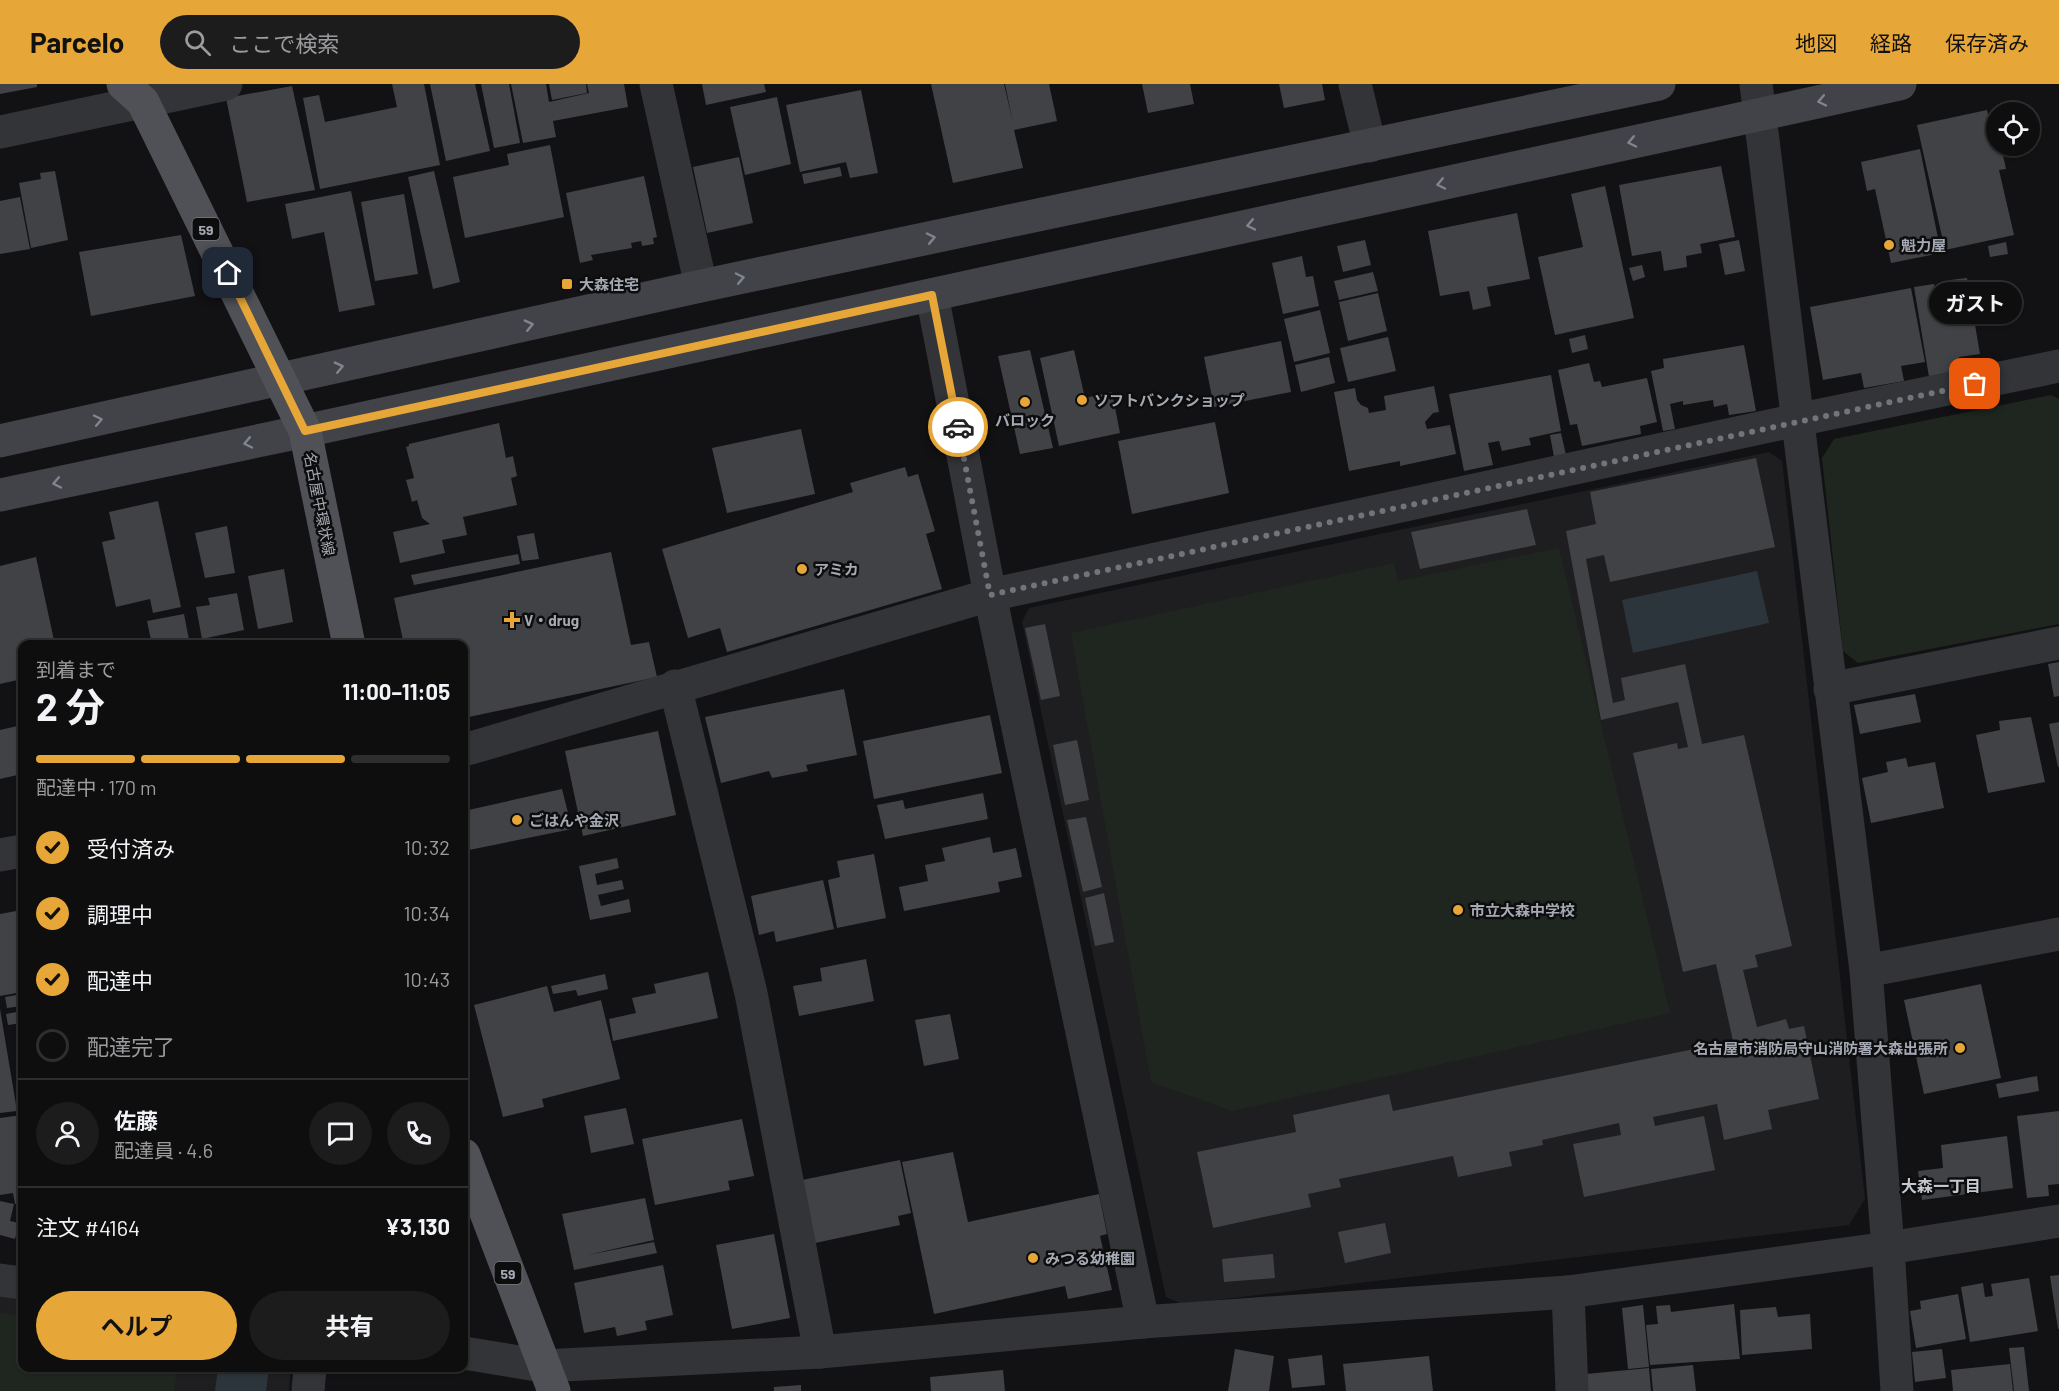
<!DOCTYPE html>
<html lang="ja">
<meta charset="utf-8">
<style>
body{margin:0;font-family:Barlow,"Noto Sans JP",sans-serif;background:#1c1c1d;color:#f1f3f6;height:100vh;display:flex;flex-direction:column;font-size:22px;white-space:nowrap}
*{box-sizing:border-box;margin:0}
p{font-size:20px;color:#9b9c9e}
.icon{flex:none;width:33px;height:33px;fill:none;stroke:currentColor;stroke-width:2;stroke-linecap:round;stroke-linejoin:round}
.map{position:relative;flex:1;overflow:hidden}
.panel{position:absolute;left:18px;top:556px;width:450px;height:732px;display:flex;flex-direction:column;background:#0e0e0f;border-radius:12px;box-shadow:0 2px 4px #0004,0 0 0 2px #2e2e2f}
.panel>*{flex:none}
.controls{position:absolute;left:1986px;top:18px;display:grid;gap:12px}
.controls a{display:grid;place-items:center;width:54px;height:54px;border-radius:50%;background:#0e0e0f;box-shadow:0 2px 4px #0004,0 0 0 2px #2e2e2f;font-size:30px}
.pin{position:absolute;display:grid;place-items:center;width:51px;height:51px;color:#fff;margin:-26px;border-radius:12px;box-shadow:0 3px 9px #0006}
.courier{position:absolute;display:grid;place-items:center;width:60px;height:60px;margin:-30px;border:4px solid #e6a638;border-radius:50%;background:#fff;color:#222;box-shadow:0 2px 8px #0007}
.bubble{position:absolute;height:42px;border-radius:21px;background:#0e0e0f;box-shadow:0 2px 4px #0004,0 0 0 2px #2e2e2f;font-size:20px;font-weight:700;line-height:42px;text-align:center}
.head em{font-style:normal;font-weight:700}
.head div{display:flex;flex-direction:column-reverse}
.head{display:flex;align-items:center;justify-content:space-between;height:102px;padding:0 18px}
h1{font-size:39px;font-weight:700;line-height:45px}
.bar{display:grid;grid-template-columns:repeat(4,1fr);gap:9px 6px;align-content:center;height:72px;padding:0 18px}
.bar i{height:8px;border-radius:4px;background:#2e2e2f}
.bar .selected{background:#e6a638}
.bar p{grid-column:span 4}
.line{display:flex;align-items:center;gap:15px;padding:0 18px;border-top:2px solid #2e2e2f}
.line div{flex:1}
.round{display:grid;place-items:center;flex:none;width:63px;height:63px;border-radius:32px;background:#1c1c1d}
ol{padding:0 18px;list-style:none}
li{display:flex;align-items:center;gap:18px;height:66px}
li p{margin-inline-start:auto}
li .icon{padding:6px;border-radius:50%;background:#e6a638;color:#111;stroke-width:4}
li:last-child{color:#9b9c9e}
li i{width:33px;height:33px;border:3px solid #2e2e2f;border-radius:50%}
.button{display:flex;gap:12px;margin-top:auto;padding:12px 18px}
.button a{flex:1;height:69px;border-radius:36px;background:#e6a638;color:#111;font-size:24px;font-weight:700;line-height:69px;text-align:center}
.button a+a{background:#1c1c1d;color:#f1f3f6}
header{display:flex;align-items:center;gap:36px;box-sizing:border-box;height:84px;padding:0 30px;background:#e6a638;color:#111}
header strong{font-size:28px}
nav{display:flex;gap:33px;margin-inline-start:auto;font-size:21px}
.search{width:420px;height:54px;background:#1c1c1d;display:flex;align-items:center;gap:15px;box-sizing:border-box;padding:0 21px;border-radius:33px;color:#9b9c9e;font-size:22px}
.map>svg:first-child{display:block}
.built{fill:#1e1e20}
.green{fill:#1f261f}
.water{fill:#2c353b}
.building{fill:#414246}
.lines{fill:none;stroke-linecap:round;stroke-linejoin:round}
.street{stroke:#333438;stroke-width:33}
.secondary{stroke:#414348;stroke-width:33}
.primary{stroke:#505157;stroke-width:33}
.oneway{stroke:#81858e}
.done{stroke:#71747b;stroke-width:6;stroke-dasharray:0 10.8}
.route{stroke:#e6a638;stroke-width:8}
.poi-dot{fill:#e6a638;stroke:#0d0d0e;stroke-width:2}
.labels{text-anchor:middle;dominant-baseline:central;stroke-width:5;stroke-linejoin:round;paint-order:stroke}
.shield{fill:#0d0d0e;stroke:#777a82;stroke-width:1.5}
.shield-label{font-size:14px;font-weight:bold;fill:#a4a9b3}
.poi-label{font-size:15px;font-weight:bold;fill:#a4a9b3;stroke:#0d0d0e;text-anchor:start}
.street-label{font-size:15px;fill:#a4a9b3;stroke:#0d0d0e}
.neighbourhood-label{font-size:16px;font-weight:bold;fill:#c5c8d0;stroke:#0d0d0e}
</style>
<header>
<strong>Parcelo</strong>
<div class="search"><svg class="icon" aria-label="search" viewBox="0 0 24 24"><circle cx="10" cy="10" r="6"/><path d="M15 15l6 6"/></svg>ここで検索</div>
<nav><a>地図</a><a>経路</a><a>保存済み</a></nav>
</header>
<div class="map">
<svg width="2059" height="1307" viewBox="0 0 2059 1307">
<rect width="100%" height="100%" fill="#121214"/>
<g class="built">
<polygon points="1769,368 1782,377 1865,1115 1849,1141 1182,1220 1166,1213 1022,538 1029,524"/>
<polygon points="0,1210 22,1214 22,1284 291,1284 289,1307 0,1307"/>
</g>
<g class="green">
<polygon points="2051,311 2059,315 2059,540 1858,579 1843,567 1822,374 1834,355"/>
<polygon points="1559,464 1670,929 1232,1027 1151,998 1071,549 1394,479 1398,497"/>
<polygon points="0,1229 22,1232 22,1284 157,1284 177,1288 174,1307 0,1307"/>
</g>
<g class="water">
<polygon points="1757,487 1769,539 1633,569 1622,516"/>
<polygon points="218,1284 269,1284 266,1307 215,1307"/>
</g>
<g class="building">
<polygon points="0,0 37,0 37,3 0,10"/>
<polygon points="392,0 424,0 440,81 320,105 303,14 319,11 325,38 397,23"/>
<polygon points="430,0 475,0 490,67 446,77"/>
<polygon points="481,0 509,0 520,59 494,64"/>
<polygon points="511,0 546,0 549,18 589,9 587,0 624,0 628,23 553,37 556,53 523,59"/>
<polygon points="549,0 586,0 587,9 552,16"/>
<polygon points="702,0 764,0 766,8 706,21"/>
<polygon points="931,0 1004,0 1013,39 1005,0 1049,0 1057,37 1014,46 1023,84 953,99"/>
<polygon points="1142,0 1190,0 1194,20 1148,29"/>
<polygon points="1279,0 1322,0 1325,16 1284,24"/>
<polygon points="292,2 315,106 247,118 226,14"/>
<polygon points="861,6 878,89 850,94 846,78 800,88 786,21"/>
<polygon points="777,13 791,80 745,91 730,23"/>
<polygon points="1987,26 1995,60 2001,62 2006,85 1999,86 2014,151 1945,166 1917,41"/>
<polygon points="550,61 564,133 465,154 453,93 509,81 507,70"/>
<polygon points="1920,65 1941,169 1891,179 1875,105 1867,107 1861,78"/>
<polygon points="739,73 753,139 707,149 693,83"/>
<polygon points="1721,82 1735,153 1700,160 1702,169 1686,172 1687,183 1664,187 1661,167 1632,172 1619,101"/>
<polygon points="840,83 842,92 804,100 802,90"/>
<polygon points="55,87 68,156 31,164 19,99 41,95 40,89"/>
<polygon points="434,87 460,198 433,205 408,93"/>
<polygon points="644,92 657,153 653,154 654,160 642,162 641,157 631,159 632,164 591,171 593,176 580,179 566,109"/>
<polygon points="1605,102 1634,234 1555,251 1538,173 1583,163 1571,110"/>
<polygon points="351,107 375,221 339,228 324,148 292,155 285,120"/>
<polygon points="404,110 418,190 375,197 361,118"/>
<polygon points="20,113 30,165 0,170 0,117"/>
<polygon points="1517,129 1530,195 1487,203 1491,222 1473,226 1469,207 1440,212 1428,147"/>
<polygon points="181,151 195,212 91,232 79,168"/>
<polygon points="1365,156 1371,181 1343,188 1337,162"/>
<polygon points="1739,156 1745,187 1725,191 1719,160"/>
<polygon points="2006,158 2008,170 1990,173 1988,162"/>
<polygon points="1302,172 1306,193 1313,192 1319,222 1283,230 1272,179"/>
<polygon points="1642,181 1645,193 1633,197 1629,184"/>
<polygon points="1373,188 1378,207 1339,216 1334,197"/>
<polygon points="1967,194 1980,270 1959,273 1961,288 1929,293 1914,203 1934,200 1936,210 1952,207 1950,196"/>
<polygon points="1911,204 1925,278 1901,282 1904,297 1864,304 1861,289 1823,296 1810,223"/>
<polygon points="1378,209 1387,247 1348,257 1339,218"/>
<polygon points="1320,226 1330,269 1294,278 1284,235"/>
<polygon points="1585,251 1588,265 1572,269 1569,255"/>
<polygon points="1388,253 1396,287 1348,298 1340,264"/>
<polygon points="1281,257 1291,308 1214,323 1204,273"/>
<polygon points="1744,261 1756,327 1729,331 1727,320 1714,323 1713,316 1683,321 1683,317 1670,320 1675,345 1663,347 1651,287 1664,284 1663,275"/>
<polygon points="1030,266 1053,364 1020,370 998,272"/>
<polygon points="1074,266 1085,314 1112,308 1120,349 1059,362 1040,274"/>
<polygon points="1329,273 1335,299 1301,308 1295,281"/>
<polygon points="1589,279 1594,298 1600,297 1602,303 1647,294 1657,338 1640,342 1641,350 1582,362 1577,340 1570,341 1558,286"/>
<polygon points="1551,291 1561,347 1529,354 1531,361 1502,367 1499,357 1488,359 1493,381 1464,387 1449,310"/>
<polygon points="1434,302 1439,328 1433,329 1425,338 1427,345 1450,341 1456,370 1400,382 1400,377 1349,387 1334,308 1355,304 1357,316 1361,321 1368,324 1369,329 1386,326 1384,312"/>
<polygon points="1215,338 1229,409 1132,430 1118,357"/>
<polygon points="499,339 506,374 513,372 517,392 511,394 517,421 463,433 467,451 442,456 445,469 400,479 393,448 430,440 422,434 417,416 412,418 406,396 414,394 406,363 409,362 409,360"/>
<polygon points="801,345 815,410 727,429 712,364"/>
<polygon points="1561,349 1566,371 1554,373 1550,351"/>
<polygon points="1756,374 1775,463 1610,498 1604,471 1586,475 1613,619 1625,616 1621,594 1685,580 1702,660 1744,651 1792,862 1755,871 1758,883 1743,886 1757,943 1786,935 1789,945 1804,942 1819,1015 1768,1026 1772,1045 1724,1056 1717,1020 1653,1033 1655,1042 1704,1032 1715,1086 1584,1113 1573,1060 1621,1051 1619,1039 1542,1056 1543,1061 1509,1068 1512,1082 1458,1093 1453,1072 1339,1095 1341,1103 1308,1110 1311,1123 1213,1144 1197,1068 1296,1048 1293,1031 1389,1010 1393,1027 1733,957 1716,880 1683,888 1633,669 1677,659 1678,665 1688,663 1678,618 1601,636 1566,447 1596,440 1590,408"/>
<polygon points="905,383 908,393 918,390 935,447 926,450 942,505 727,568 720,544 688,554 662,465 853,408 850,399"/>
<polygon points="158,417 181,523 153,529 150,515 116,523 102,458 115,455 109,428"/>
<polygon points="1527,425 1536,461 1420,485 1411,448"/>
<polygon points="227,442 235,489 205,494 195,449"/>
<polygon points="534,449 539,475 522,477 517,452"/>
<polygon points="611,468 631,561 649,558 657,593 464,634 464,561 404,561 394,514"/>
<polygon points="518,470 520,480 414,501 411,491"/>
<polygon points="36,473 55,561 22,561 22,595 0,600 0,482"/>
<polygon points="284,485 293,538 258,545 248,492"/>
<polygon points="237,509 244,546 202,555 196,523 210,521 208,514"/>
<polygon points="184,530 190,561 152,561 147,537"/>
<polygon points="1045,540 1060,612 1041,616 1025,544"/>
<polygon points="2059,578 2059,612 2054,613 2048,580"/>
<polygon points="844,605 857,671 806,681 808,687 772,694 769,687 721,699 705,633"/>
<polygon points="1915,610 1921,638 1860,650 1854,621"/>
<polygon points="990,631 1002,689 874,715 863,657"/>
<polygon points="2031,633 2045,698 1988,709 1976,651 2000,646 1999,637"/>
<polygon points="2059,638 2059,683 2058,683 2049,640"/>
<polygon points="22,641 22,690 0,695 0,646"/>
<polygon points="658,647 676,731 583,752 565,667"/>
<polygon points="1077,656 1089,716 1065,721 1053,661"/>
<polygon points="1906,674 1908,683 1935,678 1944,724 1871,739 1862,694 1888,688 1886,678"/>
<polygon points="562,705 572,745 464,767 464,727"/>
<polygon points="983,709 988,735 885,755 877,721 903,716 905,725"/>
<polygon points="1086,733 1102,803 1083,808 1067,736"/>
<polygon points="990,753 993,769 1016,764 1022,793 998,798 1000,808 904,827 899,803 928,797 925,781 945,777 942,764"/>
<polygon points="874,770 886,834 837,844 828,796 840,793 837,777"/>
<polygon points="617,774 619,784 595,790 597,801 622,796 624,805 598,811 601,822 629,815 631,828 590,836 579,782"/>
<polygon points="823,796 834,845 776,858 774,847 759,851 751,812"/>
<polygon points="1104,809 1114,858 1095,862 1085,814"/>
<polygon points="22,826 22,908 0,912 0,830"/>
<polygon points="866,875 874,917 799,932 793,902 822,897 820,884"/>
<polygon points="708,888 718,934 613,957 609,935 636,929 632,914 656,909 654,900"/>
<polygon points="605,890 608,905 578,912 576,906 553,910 551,902"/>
<polygon points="1981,900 2001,994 1924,1010 1904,916"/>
<polygon points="547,902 554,928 601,916 620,995 542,1015 544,1023 503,1033 474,921"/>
<polygon points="22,910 22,922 7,924 5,913"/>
<polygon points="0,925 17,1027 0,1029"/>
<polygon points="22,927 22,939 8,941 6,930"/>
<polygon points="950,930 959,975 924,982 915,936"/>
<polygon points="2037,992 2039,1007 1999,1014 1996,1000"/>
<polygon points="626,1024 634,1060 591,1069 584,1032"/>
<polygon points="2059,1027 2059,1100 2048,1101 2049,1112 2027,1114 2017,1032"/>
<polygon points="22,1031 22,1119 15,1120 13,1109 0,1111 0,1034"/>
<polygon points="742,1035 754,1092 728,1097 730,1106 655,1121 642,1055"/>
<polygon points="2007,1052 2013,1104 1922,1116 1918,1087 1943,1084 1941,1061"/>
<polygon points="953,1068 968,1138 1099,1110 1107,1150 1100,1152 1112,1206 1068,1215 1065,1202 934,1230 902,1078"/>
<polygon points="900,1076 911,1129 898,1132 900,1141 815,1159 802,1096"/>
<polygon points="645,1114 654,1156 587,1171 654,1158 657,1169 574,1186 562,1130"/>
<polygon points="0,1117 14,1120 10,1137 19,1139 15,1155 0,1151"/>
<polygon points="1385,1139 1391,1169 1345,1179 1338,1148"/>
<polygon points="774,1150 790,1234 732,1245 716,1161"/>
<polygon points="1273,1170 1275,1194 1224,1198 1222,1175"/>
<polygon points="663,1181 673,1231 645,1237 647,1246 617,1252 615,1243 584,1249 574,1199"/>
<polygon points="2059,1191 2059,1245 2058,1245 2050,1192"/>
<polygon points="2029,1194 2038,1247 1970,1258 1961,1203 1983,1199 1985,1213 1993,1212 1991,1200"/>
<polygon points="1958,1210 1966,1255 1916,1264 1910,1227 1921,1225 1920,1217"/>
<polygon points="1734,1220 1740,1275 1650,1281 1646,1241 1658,1240 1656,1222 1670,1221 1671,1228"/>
<polygon points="1643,1221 1649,1283 1628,1285 1622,1224"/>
<polygon points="1776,1223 1778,1233 1810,1230 1812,1265 1742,1271 1740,1226"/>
<polygon points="2024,1263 2029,1307 2014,1307 2009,1264"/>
<polygon points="1235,1265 1274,1272 1269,1307 1228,1307"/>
<polygon points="1942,1265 1946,1294 1915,1298 1912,1268"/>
<polygon points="1322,1271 1325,1301 1292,1304 1288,1275"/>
<polygon points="1429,1272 1433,1307 1346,1307 1343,1280"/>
<polygon points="2010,1280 2013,1307 1953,1307 1951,1286"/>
<polygon points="1693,1281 1696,1307 1653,1307 1651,1285"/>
<polygon points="1649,1284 1651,1307 1588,1307 1586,1290"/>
<polygon points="1003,1286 1005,1307 931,1307 930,1293"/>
<polygon points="801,1301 801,1307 774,1307 774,1303"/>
</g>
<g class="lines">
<g class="street">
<polyline points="656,0 701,202"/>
<polyline points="1355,0 1370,62"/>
<polyline points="1756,0 1866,887 1888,1164 1897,1307"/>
<polyline points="0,48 226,0"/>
<polyline points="932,211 990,511 1143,1238"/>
<polyline points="675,602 751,909 820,1268"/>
<polyline points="1830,605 2059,559"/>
<polyline points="464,666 990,511 1797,336 2059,282"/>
<polyline points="0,771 22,767"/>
<polyline points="1866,887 2059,850"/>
<polyline points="0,1196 22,1199"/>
<polyline points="1568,1208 1572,1307"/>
<polyline points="464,1269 543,1282 820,1268 1143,1238 1568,1208 1888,1164 2059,1137"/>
<polyline points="308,1307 310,1284"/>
</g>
<g class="secondary">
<polyline points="0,357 701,202 1659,0"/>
<polyline points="0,411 305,347 1900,0"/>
</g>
<g class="primary">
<polyline points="123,0 143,18 305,347 349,561"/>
<polyline points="464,1071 554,1307"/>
</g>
</g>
<defs><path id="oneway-chevron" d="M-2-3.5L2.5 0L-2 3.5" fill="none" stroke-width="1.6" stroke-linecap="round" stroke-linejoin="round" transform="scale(1.5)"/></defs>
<g class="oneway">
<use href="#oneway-chevron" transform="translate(1822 17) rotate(168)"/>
<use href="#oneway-chevron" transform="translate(1632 58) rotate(168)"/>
<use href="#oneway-chevron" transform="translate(1441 100) rotate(168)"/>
<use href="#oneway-chevron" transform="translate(1251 141) rotate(168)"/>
<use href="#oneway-chevron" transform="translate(931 154) rotate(-12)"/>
<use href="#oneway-chevron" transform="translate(740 194) rotate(-12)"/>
<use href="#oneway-chevron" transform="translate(529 241) rotate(-13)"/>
<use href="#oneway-chevron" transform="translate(339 283) rotate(-13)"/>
<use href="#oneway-chevron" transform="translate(98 336) rotate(-12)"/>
<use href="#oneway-chevron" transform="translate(248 359) rotate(168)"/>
<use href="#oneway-chevron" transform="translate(57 399) rotate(168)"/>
</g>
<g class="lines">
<polyline class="done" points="958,343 990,511 1975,300"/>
<polyline class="route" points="228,189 305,347 932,211 958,343"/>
</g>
<g class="poi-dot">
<circle cx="1889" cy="161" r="6"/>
<rect x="561" y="194" width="12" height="12" rx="3"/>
<circle cx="1082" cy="316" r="6"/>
<circle cx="1025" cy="318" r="6"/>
<circle cx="802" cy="485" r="6"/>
<path d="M509 527h6v6h6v6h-6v6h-6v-6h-6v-6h6z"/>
<circle cx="517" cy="736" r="6"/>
<circle cx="1458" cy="826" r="6"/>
<circle cx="1960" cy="964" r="6"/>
<circle cx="1033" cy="1174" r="6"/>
</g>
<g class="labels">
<g class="shield">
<rect x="192.5" y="134" width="27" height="22" rx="4.5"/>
<rect x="494.5" y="1178" width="27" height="22" rx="4.5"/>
</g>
<g class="shield-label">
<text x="206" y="145">59</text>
<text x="508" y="1189">59</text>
</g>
<g class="poi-label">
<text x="1901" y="161">魁力屋</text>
<text x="579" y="200">大森住宅</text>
<text x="1094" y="316">ソフトバンクショップ</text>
<text x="1025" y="336" text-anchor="middle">バロック</text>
<text x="814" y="485">アミカ</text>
<text x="524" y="536">V・drug</text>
<text x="529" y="736">ごはんや金沢</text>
<text x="1470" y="826">市立大森中学校</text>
<text x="1948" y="964" text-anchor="end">名古屋市消防局守山消防署大森出張所</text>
<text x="1045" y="1174">みつる幼稚園</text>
</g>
<g class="street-label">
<text transform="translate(320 420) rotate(79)">名古屋中環状線</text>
</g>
<g class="neighbourhood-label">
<text x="1941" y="1101">大森一丁目</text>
</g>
</g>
</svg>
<div class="controls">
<a><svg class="icon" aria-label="locate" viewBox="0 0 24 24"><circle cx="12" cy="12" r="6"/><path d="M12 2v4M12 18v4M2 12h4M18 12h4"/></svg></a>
</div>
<div class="pin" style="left:1975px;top:300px;background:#ea580c"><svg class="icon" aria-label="bag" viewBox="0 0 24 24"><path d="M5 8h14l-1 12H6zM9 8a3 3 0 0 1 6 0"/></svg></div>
<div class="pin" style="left:228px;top:189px;background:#1f2937"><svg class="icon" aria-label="home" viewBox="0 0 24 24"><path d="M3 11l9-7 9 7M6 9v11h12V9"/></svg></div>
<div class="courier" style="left:958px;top:343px"><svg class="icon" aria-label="car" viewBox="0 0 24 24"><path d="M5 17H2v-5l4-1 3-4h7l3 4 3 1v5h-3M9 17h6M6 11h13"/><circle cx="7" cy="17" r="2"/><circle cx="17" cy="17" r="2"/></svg></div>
<div class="bubble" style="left:1929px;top:198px;width:93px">ガスト</div>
<section class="panel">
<div class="head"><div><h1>2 分</h1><p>到着まで</p></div><em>11:00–11:05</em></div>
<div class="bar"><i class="selected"></i><i class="selected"></i><i class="selected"></i><i></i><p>配達中 · 170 m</p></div>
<ol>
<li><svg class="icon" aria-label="check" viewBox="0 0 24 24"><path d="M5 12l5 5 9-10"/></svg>受付済み<p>10:32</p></li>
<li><svg class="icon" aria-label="check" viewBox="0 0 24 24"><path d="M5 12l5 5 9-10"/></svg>調理中<p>10:34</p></li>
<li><svg class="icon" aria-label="check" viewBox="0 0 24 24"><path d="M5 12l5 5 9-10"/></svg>配達中<p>10:43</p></li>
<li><i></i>配達完了</li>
</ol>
<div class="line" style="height:108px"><a class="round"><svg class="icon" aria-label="person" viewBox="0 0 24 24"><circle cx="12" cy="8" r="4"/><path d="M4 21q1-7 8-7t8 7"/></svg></a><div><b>佐藤</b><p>配達員 · 4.6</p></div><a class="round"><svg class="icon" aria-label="chat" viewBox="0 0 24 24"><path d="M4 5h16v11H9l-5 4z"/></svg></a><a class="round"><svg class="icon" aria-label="phone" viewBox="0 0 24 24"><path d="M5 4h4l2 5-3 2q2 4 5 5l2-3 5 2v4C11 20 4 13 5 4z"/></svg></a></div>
<div class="line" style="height:78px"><div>注文 #4164</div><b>¥3,130</b></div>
<div class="button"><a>ヘルプ</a><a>共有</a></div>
</section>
</div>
